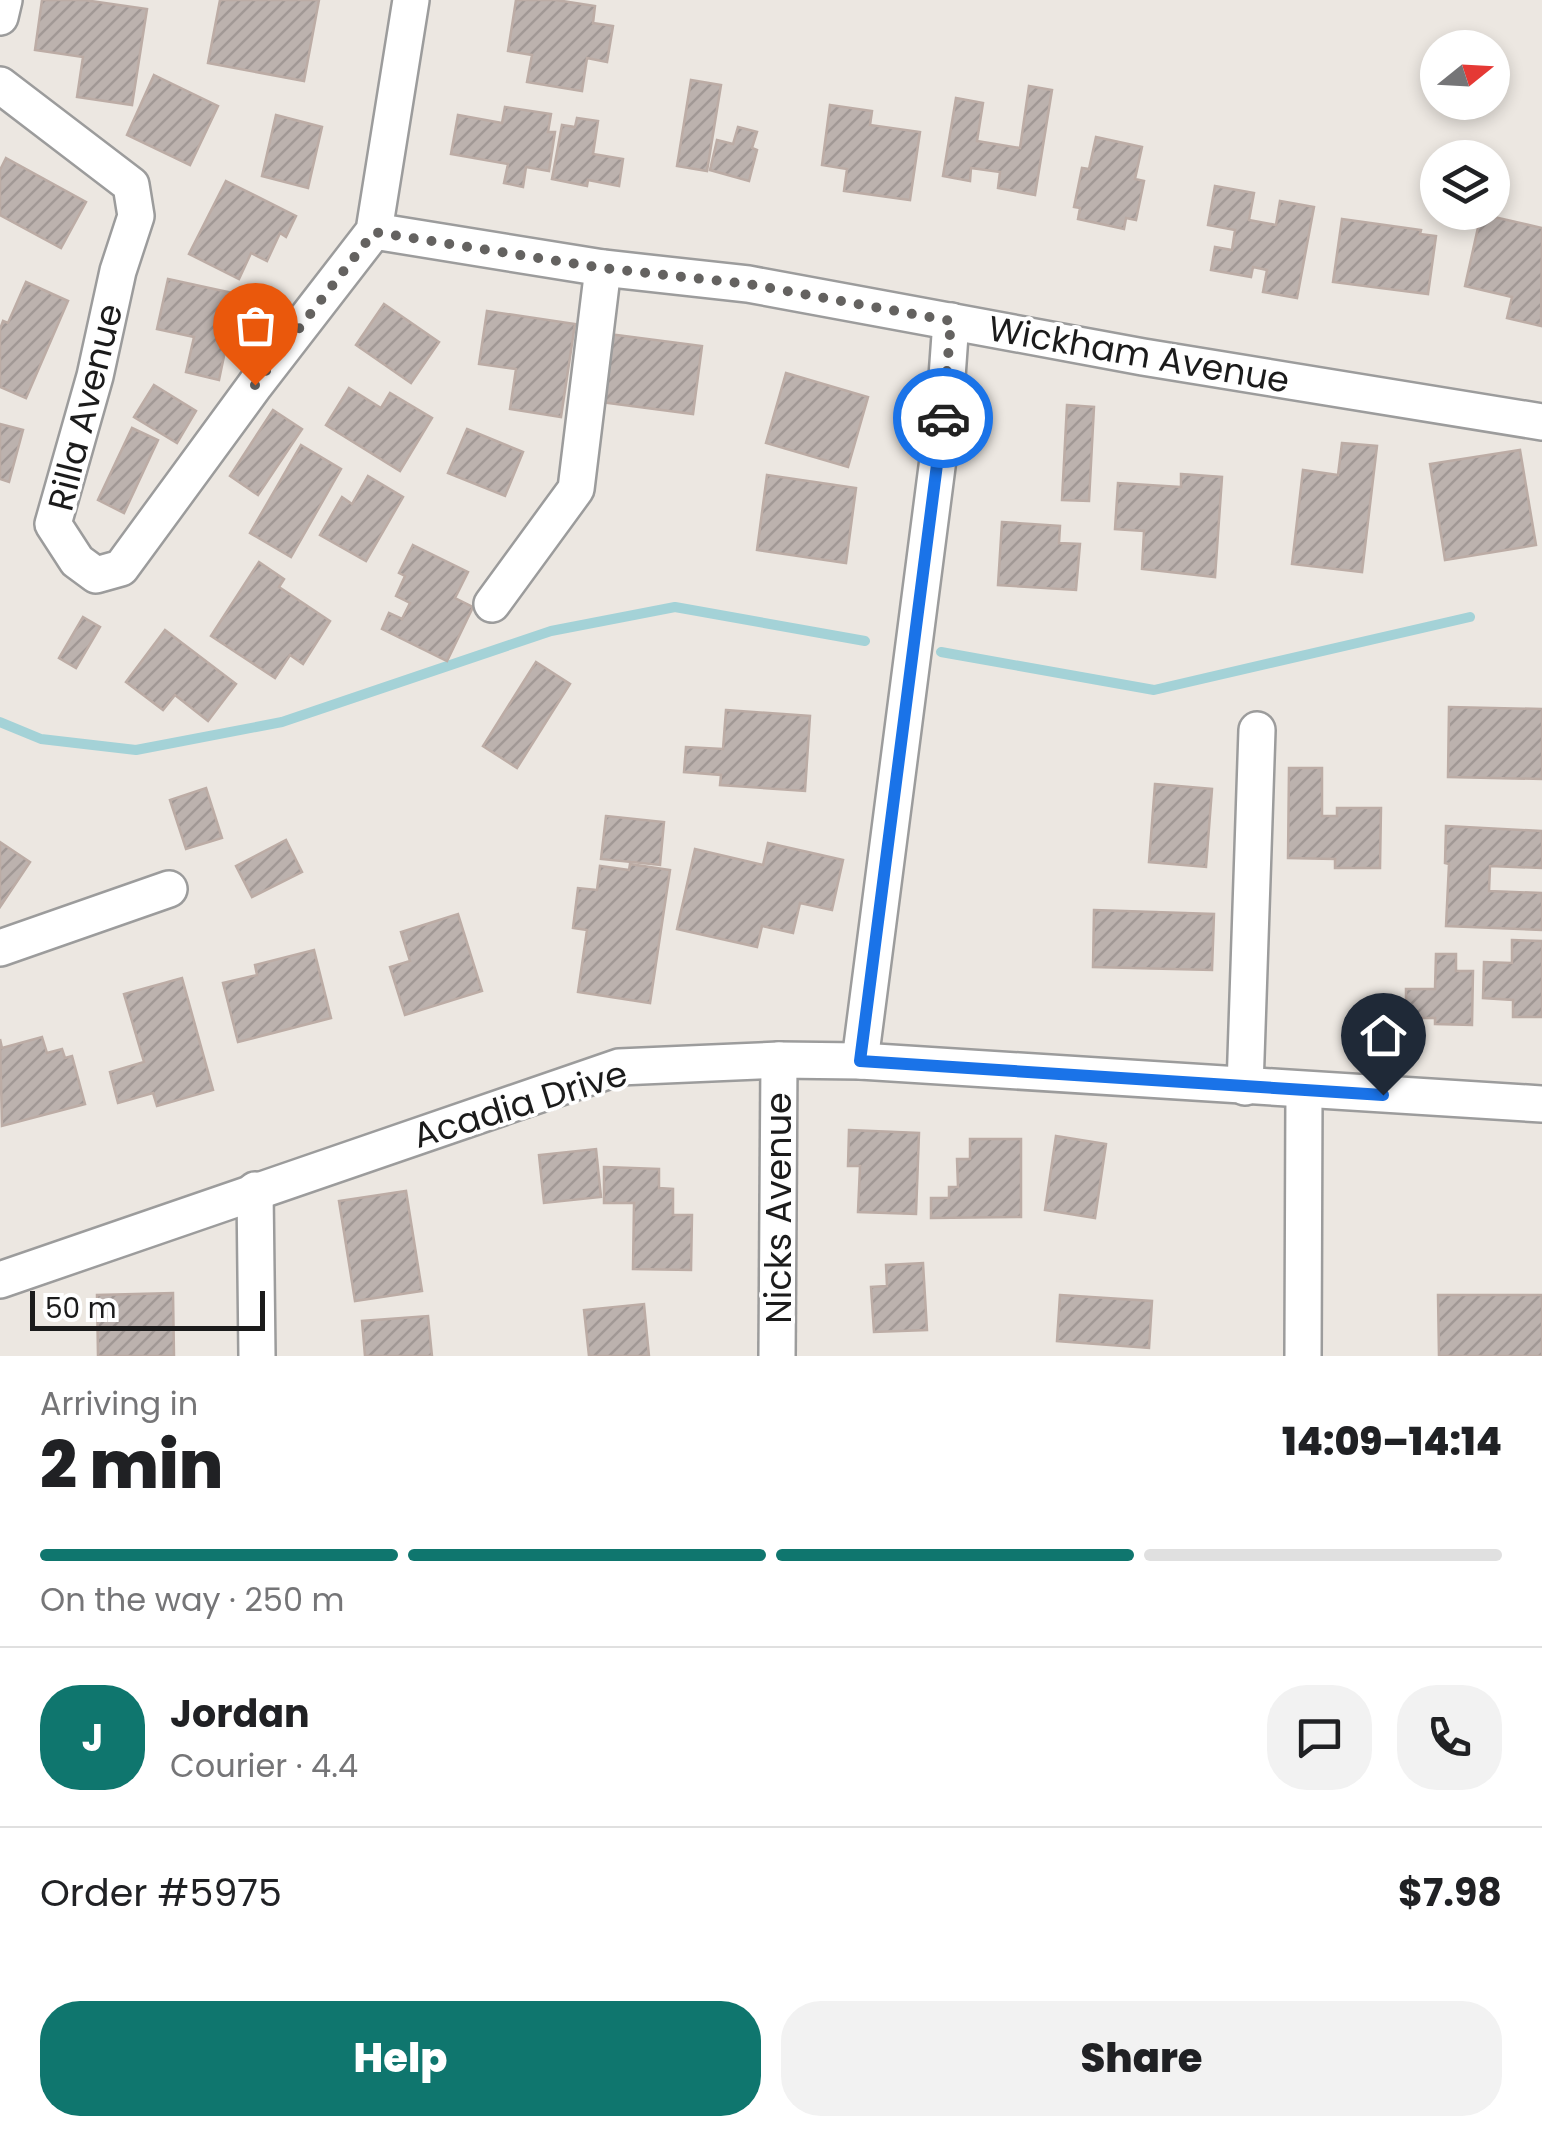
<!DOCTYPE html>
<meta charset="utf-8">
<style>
body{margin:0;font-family:Poppins,sans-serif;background:#f2f2f2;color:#202124;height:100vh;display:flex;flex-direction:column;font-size:38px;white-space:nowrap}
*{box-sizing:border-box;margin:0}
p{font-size:32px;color:#757577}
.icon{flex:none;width:55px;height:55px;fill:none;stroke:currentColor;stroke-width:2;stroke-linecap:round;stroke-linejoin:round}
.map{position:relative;height:1356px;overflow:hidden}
.drawer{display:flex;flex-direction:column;background:#fff;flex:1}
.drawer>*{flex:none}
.needle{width:65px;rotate:72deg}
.buttons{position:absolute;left:1420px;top:30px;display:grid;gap:20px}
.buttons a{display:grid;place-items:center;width:90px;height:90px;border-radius:50%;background:#fff;box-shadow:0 5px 15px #0003;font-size:50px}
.scale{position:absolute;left:30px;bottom:25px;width:235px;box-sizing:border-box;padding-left:10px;border:5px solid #1b1b1b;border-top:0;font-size:28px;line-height:35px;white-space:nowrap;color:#1b1b1b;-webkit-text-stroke:8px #fff;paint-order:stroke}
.pin{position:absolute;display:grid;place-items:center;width:85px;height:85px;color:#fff;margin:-102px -42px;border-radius:50% 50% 50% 0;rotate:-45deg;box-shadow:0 0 10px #0007}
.pin .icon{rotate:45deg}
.courier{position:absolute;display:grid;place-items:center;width:100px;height:100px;margin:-50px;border:8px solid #1a73e8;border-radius:50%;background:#fff;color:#222;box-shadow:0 2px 12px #0007}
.head em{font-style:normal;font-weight:800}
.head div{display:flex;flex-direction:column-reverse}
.head{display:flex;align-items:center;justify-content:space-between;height:170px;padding:0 40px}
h1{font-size:65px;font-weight:800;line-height:75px}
.bar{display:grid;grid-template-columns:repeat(4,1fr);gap:15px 10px;align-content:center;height:120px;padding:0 40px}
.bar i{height:12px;border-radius:8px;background:#e0e0e0}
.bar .current{background:#0f766e}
.bar p{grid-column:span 4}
.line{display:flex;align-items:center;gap:25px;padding:0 40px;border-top:2px solid #e0e0e0}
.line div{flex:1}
.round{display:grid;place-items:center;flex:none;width:105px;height:105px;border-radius:40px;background:#f2f2f2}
.primary-button{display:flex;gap:20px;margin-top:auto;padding:20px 40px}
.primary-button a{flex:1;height:115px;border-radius:40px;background:#0f766e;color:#fff;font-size:40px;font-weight:800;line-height:115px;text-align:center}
.primary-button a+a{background:#f2f2f2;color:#202124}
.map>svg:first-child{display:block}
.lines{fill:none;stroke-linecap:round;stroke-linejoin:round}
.stream{stroke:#a4d2d7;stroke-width:10}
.building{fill:url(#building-hatch);stroke:#bcaca5;stroke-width:2.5}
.street-casing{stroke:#9c9c9c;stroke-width:40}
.street{stroke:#fff;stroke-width:35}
.done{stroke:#646260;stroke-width:10;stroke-dasharray:0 18}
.route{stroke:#1a73e8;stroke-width:12}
.labels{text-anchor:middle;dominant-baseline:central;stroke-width:8;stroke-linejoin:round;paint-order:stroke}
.street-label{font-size:35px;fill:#1b1b1b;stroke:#fff}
</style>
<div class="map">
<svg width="1542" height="1356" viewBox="0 0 1542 1356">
<defs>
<pattern id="building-hatch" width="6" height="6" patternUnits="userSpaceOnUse" patternTransform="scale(2.5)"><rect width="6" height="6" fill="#bcb2ae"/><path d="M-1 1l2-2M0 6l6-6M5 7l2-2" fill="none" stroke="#a19895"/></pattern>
</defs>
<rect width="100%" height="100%" fill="#ece7e1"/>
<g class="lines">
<g class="stream">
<polyline points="941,652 1154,690 1470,617"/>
<polyline points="0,722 41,739 136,750 282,722 551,631 675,607 865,641"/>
</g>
</g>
<g class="building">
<polygon points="42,0 84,0 147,9 132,105 77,97 83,57 35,50"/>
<polygon points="220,0 319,0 304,81 208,63"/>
<polygon points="516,0 556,0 595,6 593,23 613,26 607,62 587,58 582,91 527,82 532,55 508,51"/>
<polygon points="154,75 218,106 190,165 127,135"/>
<polygon points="691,80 721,85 707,171 677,166"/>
<polygon points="1029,86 1052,90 1035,195 998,188 1000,172 971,168 970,181 943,176 956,98 983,103 977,141 1020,148"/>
<polygon points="830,105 872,111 870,125 920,132 910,200 844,191 847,169 822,165"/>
<polygon points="505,107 551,114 548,132 555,132 549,171 526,167 523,187 504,183 508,164 451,154 458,115 502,123"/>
<polygon points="276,115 322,127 308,188 262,176"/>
<polygon points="577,118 598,121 593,154 623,159 619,186 588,180 587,186 552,179 562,125 575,127"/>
<polygon points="738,127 757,132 752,148 757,150 749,181 710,170 717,140 733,144"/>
<polygon points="1096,137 1142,147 1135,179 1144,181 1136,220 1126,218 1124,229 1078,219 1080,208 1074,207 1082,168 1089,169"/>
<polygon points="6,158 86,202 61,248 0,215 0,170"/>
<polygon points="226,181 296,216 286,237 280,233 267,261 251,253 239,279 189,254"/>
<polygon points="1215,186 1254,193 1249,220 1276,225 1280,201 1314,207 1297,298 1263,292 1267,270 1253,267 1251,277 1211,270 1215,247 1232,250 1235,230 1208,225"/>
<polygon points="1481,214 1542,228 1541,326 1507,318 1512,297 1465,286"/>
<polygon points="1342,219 1421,230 1420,234 1436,236 1428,294 1333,282"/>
<polygon points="168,279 237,294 219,380 186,372 194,337 157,329"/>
<polygon points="26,282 68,301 26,398 0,387 0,329 3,321 8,323"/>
<polygon points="384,304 439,342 411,383 356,345"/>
<polygon points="487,311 575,324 561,417 510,409 516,369 479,364"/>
<polygon points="609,334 702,346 693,414 600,402"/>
<polygon points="786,373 868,397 848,467 766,443"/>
<polygon points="154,385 196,411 177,443 134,417"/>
<polygon points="349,388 381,408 390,393 432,418 400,471 326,425"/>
<polygon points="1067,405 1094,407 1089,501 1062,500"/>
<polygon points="273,410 302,429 258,495 230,476"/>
<polygon points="0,424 23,430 9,482 0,479"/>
<polygon points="132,428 158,440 124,513 98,500"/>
<polygon points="467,429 523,452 505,496 448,473"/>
<polygon points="1342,443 1377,446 1362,572 1292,564 1303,470 1338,475"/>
<polygon points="301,445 341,469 291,557 250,533"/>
<polygon points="1520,450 1536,545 1445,560 1430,464"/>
<polygon points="1181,474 1222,477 1215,577 1142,569 1144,531 1115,529 1118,483 1181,487"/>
<polygon points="767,475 856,488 846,563 757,550"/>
<polygon points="368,476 403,497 366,561 320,535 342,497 352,504"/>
<polygon points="1002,522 1060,526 1059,543 1080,544 1076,590 998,585"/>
<polygon points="413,545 468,572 455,598 473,607 447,661 382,629 389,613 402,619 410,603 396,596 405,576 399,573"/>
<polygon points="259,562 284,579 279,587 330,621 303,664 290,655 275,678 211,636"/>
<polygon points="83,617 100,627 76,668 59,658"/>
<polygon points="165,630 236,684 208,721 175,695 163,710 126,682"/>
<polygon points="536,662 570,684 517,768 483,746"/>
<polygon points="1449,707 1542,709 1542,779 1448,777"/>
<polygon points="726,710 810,716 805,791 720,785 721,775 684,772 686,747 723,749"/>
<polygon points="1289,768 1322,768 1322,816 1337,816 1337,808 1381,808 1380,868 1335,868 1335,859 1288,858"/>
<polygon points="1155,784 1212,789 1206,867 1149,862"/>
<polygon points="206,788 222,838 186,849 170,800"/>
<polygon points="606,816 664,822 660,865 601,859"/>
<polygon points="1446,826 1542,831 1542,868 1490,866 1489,891 1542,893 1542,930 1446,926 1449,864 1445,863"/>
<polygon points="286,840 302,872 252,897 236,866"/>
<polygon points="0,842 30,862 0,907"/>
<polygon points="768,843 843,860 832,910 800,903 793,933 762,926 757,947 677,929 695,849 763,865"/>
<polygon points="630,864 670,870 650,1003 578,992 587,930 573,928 578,888 597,890 600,866 629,870"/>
<polygon points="1094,910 1214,914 1212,970 1093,967"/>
<polygon points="458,914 482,991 405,1015 390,967 410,961 401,932"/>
<polygon points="1512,940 1542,941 1542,1017 1513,1017 1513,1000 1483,998 1484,962 1512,963"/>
<polygon points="314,950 331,1018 238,1042 223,983 257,975 255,965"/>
<polygon points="1436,954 1456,954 1456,971 1473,971 1472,1025 1435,1024 1435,1018 1406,1018 1406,989 1435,989"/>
<polygon points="182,978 213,1090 157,1106 153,1093 118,1103 110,1072 144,1062 124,994"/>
<polygon points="42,1037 47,1053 62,1049 65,1058 72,1056 85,1104 2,1126 0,1039 2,1048"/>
<polygon points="849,1130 919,1133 916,1214 858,1212 860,1166 848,1166"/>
<polygon points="1056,1136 1106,1144 1095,1218 1045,1210"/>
<polygon points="970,1139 1021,1139 1021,1217 931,1218 931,1198 949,1198 949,1187 958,1187 957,1159 970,1159"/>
<polygon points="596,1149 601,1197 544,1203 539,1155"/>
<polygon points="604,1167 659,1169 659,1188 673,1189 673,1215 692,1215 691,1270 633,1269 634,1203 604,1203"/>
<polygon points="406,1191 422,1291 355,1301 339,1201"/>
<polygon points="923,1263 927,1330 874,1332 871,1287 887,1286 886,1265"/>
<polygon points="173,1293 174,1356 98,1356 97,1295"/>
<polygon points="1060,1295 1152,1301 1149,1348 1057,1341"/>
<polygon points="1438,1295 1542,1295 1542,1356 1439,1356"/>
<polygon points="644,1304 649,1356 589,1356 584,1310"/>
<polygon points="428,1316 432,1356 365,1356 362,1321"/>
</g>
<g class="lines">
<defs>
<g id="street">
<polyline points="0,17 4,0"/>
<polyline points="0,85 131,185 136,216 118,271 95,376 53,524 77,561 96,575 121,568 255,385 374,231 411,0"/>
<polyline points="374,231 603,268 748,284 1143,357 1542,422"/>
<polyline points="492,604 576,489 603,268"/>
<polyline points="0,948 169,889"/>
<polyline points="860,1061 945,405 951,321"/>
<polyline points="1245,1087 1257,730"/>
<polyline points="255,1190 257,1356"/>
<polyline points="0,1280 619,1067 779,1060 860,1061 1542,1104"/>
<polyline points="777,1356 779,1060"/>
<polyline points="1303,1356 1304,1091"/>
</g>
</defs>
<use href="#street" class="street-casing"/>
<use href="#street" class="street"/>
</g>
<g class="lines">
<polyline class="done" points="255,385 374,232 602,268 748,284 951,321 943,418"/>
<polyline class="route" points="943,418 860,1061 1383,1095"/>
</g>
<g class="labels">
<g class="street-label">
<text transform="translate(1139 354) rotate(10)">Wickham Avenue</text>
<text transform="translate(85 407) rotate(-76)">Rilla Avenue</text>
<text transform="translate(520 1104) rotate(-17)">Acadia Drive</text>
<text transform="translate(778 1208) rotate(-90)">Nicks Avenue</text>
</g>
</g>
</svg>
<div class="buttons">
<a><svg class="needle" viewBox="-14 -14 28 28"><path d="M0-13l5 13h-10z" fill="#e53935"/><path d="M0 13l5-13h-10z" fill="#757577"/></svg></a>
<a><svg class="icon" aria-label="layers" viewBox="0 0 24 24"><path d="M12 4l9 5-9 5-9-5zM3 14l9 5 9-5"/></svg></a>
</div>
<div class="scale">50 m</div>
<div class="pin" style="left:255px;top:385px;background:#ea580c"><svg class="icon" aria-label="bag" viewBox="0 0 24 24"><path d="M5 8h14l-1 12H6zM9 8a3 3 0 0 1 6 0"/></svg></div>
<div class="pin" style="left:1383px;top:1095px;background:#1f2937"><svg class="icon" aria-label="home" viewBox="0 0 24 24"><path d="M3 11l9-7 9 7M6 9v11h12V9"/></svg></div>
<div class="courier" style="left:943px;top:418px"><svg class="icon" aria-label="car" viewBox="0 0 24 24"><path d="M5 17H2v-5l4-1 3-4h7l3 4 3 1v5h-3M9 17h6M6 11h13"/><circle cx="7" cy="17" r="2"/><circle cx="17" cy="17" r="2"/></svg></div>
</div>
<section class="drawer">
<div class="head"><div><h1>2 min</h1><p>Arriving in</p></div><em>14:09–14:14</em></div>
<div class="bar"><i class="current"></i><i class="current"></i><i class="current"></i><i></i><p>On the way · 250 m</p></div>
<div class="line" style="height:180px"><b class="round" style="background:#0f766e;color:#fff">J</b><div><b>Jordan</b><p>Courier · 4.4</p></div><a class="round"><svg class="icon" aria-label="chat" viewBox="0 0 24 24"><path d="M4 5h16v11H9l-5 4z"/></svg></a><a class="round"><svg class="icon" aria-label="phone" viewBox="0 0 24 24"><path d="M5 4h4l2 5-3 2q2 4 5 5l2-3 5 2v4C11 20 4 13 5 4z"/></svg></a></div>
<div class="line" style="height:130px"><div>Order #5975</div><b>$7.98</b></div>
<div class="primary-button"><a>Help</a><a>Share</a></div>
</section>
